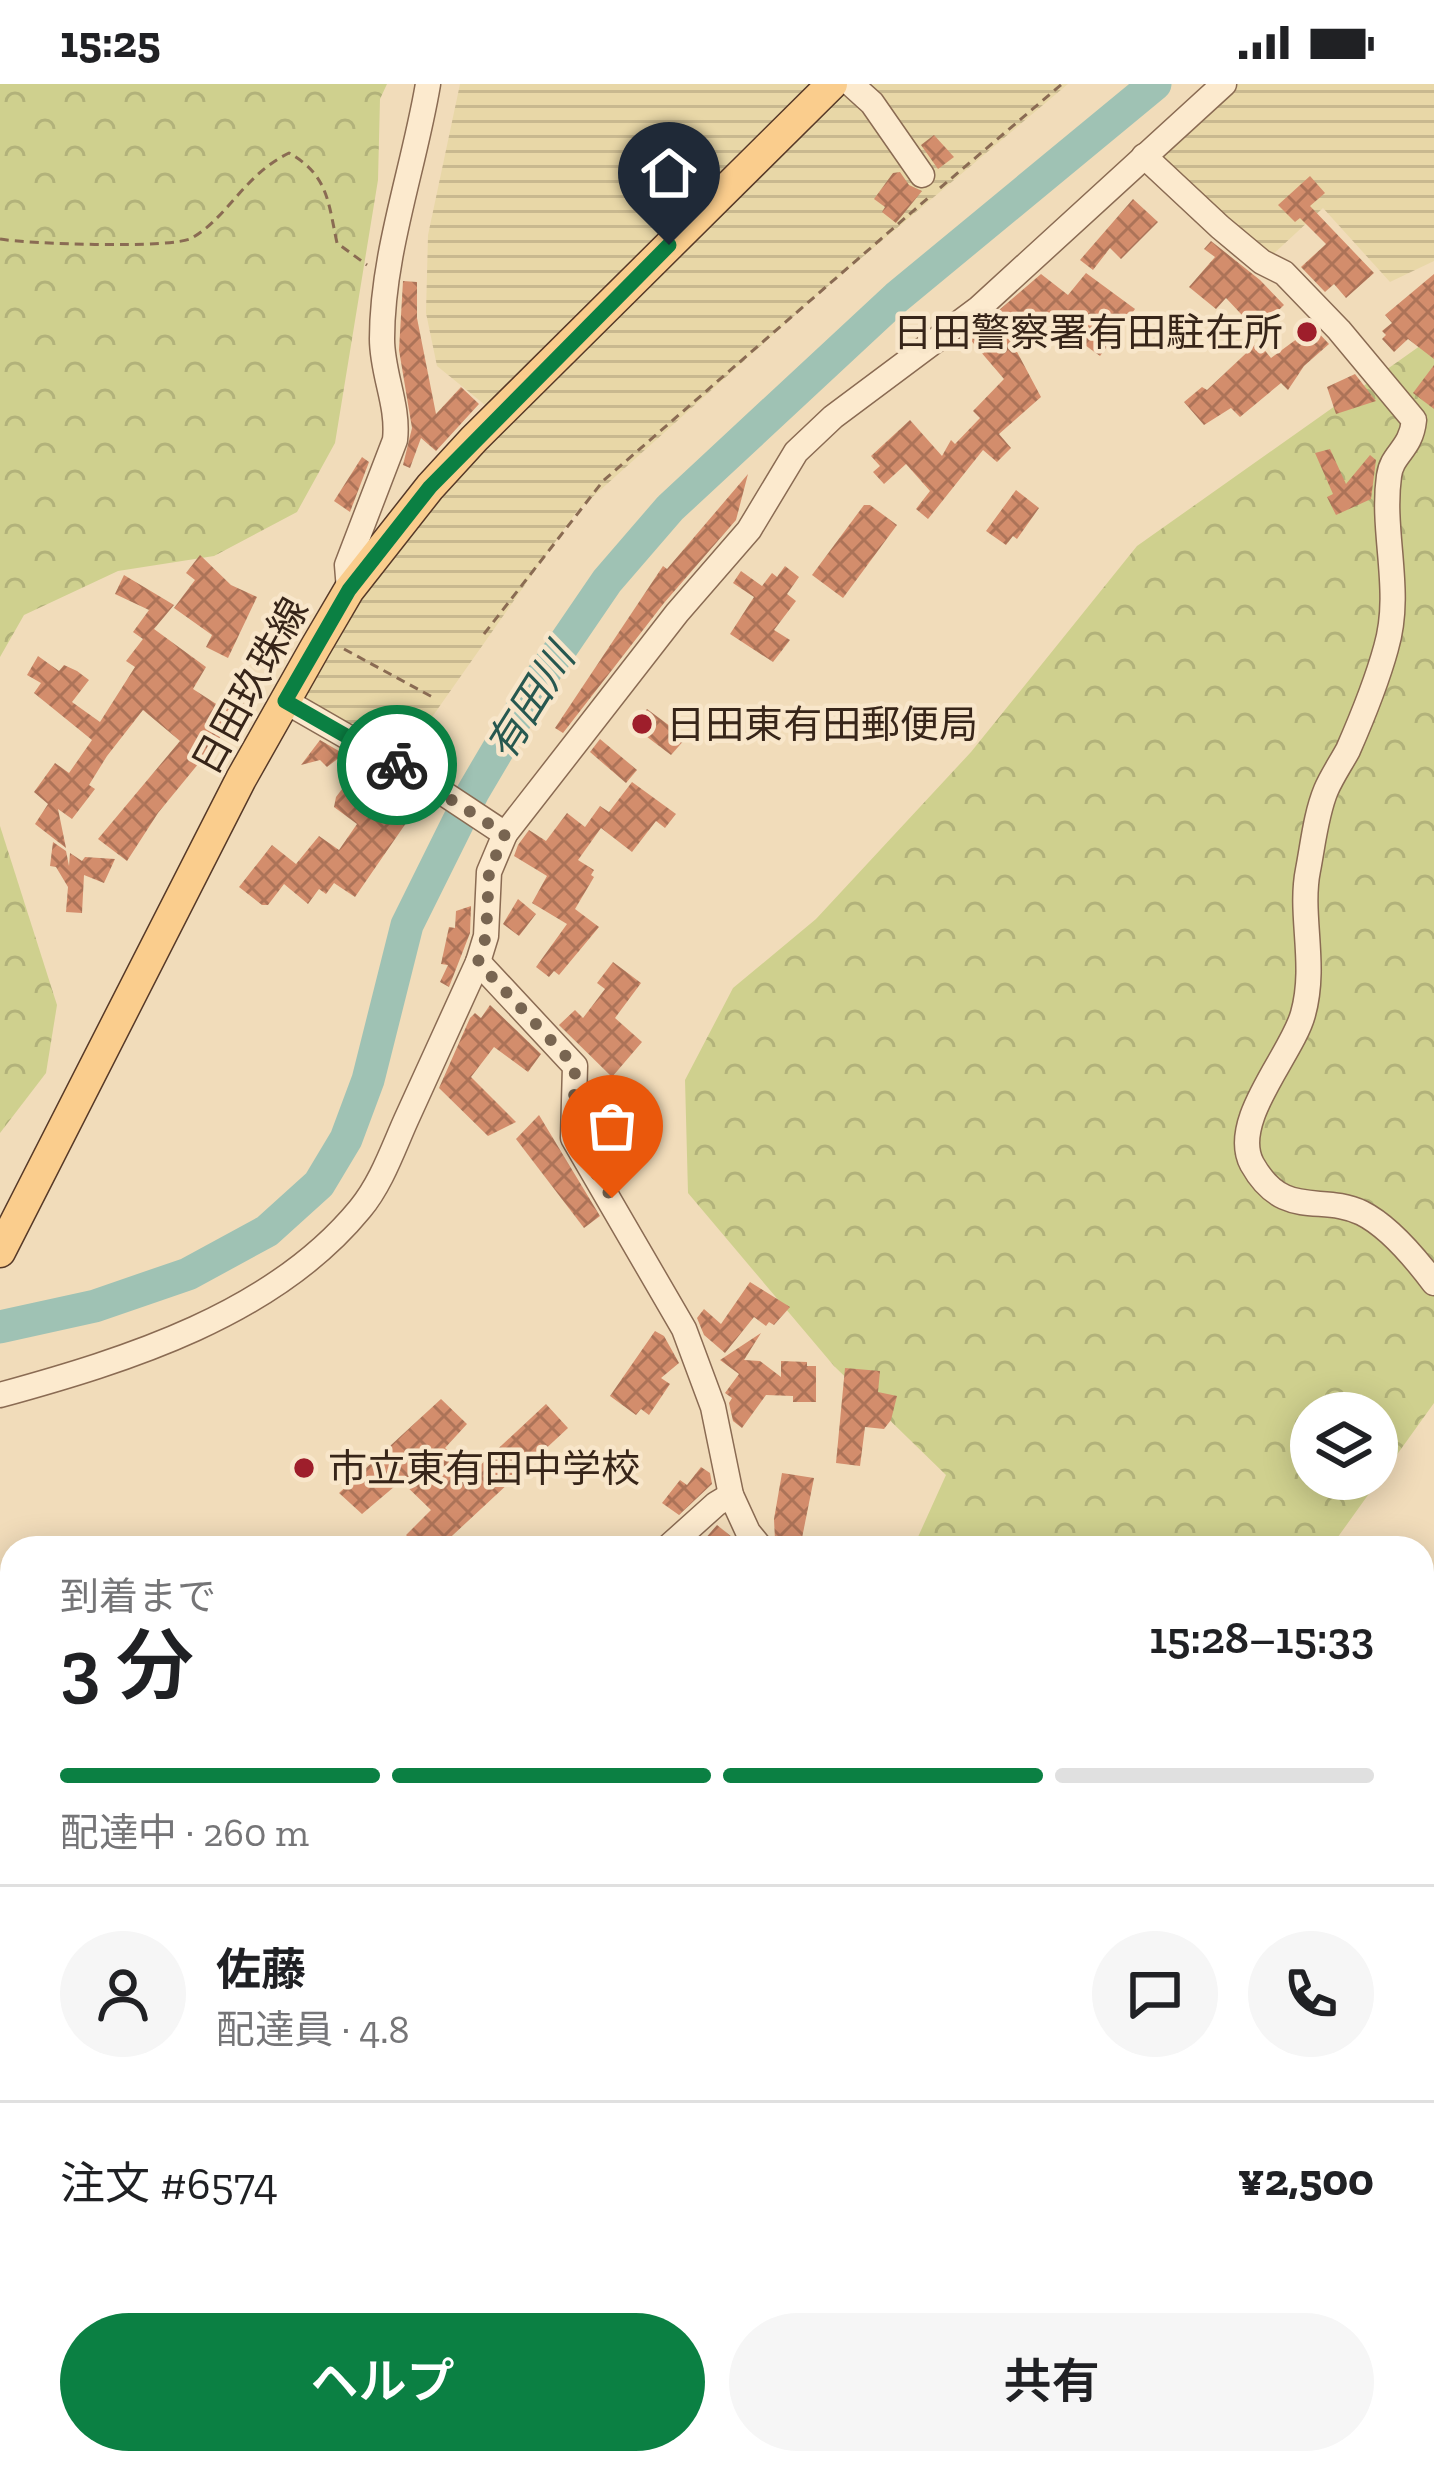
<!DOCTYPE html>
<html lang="ja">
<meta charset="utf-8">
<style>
body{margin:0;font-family:"Zilla Slab","Noto Sans JP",serif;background:#f6f6f6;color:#202124;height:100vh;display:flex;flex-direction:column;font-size:45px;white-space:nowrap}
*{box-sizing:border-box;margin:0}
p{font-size:39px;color:#757577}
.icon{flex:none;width:66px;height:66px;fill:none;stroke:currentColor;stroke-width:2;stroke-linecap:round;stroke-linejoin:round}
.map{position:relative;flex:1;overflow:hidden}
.drawer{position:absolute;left:0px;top:1452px;width:1434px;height:939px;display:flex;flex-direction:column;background:#fff;border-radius:36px 36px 0 0;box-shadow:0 6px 30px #0003}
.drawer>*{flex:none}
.buttons{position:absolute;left:1290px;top:1308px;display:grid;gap:24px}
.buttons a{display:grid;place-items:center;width:108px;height:108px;border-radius:50%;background:#fff;box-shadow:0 6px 30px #0003;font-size:60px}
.pin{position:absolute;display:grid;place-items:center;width:102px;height:102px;color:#fff;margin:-123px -51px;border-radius:50% 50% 50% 0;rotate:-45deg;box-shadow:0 0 12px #0007}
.pin .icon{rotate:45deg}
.courier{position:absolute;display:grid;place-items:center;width:120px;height:120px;margin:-60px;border:9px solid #0b8043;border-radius:50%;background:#fff;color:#222;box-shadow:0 3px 15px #0007}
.summary em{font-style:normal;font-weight:600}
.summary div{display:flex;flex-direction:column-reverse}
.summary{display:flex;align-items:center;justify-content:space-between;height:204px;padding:0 60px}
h1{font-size:78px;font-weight:600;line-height:90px}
.bar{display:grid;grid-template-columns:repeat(4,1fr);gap:18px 12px;align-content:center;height:144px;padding:0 60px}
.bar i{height:15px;border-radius:9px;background:#e0e0e0}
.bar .on{background:#0b8043}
.bar p{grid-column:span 4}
.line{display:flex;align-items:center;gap:30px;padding:0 60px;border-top:3px solid #e0e0e0}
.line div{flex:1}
.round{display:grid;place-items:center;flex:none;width:126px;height:126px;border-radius:63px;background:#f6f6f6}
.button{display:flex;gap:24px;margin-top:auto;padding:24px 60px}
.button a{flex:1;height:138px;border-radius:72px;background:#0b8043;color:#fff;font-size:48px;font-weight:600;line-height:138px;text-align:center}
.button a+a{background:#f6f6f6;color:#202124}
.status{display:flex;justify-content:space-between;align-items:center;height:84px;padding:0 60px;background:#fff;direction:ltr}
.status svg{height:33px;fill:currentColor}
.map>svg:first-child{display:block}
.farmland{fill:url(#farmland-rules)}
.forest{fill:url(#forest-crowns);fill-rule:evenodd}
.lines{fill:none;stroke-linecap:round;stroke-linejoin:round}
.river{stroke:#9fc2b4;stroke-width:33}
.building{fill:url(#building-cross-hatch)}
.minor-casing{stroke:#8a6b53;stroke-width:27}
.major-casing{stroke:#563928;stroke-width:33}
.path{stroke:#8a6b53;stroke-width:3;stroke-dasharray:9 6;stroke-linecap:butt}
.minor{stroke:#fceace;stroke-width:24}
.major{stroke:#facd8d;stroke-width:30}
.done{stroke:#786551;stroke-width:12;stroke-dasharray:0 21.6}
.route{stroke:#0b8043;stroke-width:15}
.poi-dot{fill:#9e1e2b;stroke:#f8e6ca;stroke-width:4.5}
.labels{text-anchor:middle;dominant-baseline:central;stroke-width:9;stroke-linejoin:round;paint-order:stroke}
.poi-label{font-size:39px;fill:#372519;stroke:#f8e6ca;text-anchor:start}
.street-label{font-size:39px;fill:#372519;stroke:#f8e6ca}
.water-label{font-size:42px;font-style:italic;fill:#275850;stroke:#f8e6ca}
</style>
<div class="status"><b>15:25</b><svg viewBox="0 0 49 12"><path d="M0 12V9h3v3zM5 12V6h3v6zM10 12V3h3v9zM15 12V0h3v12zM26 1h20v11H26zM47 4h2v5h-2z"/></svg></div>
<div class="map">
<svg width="1434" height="2389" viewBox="0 0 1434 2389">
<defs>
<pattern id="farmland-rules" width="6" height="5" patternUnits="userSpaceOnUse" patternTransform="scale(3)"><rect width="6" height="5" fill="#e8d7a7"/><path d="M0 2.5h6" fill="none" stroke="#c8b88f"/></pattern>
<pattern id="forest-crowns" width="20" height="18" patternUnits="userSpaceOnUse" patternTransform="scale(3)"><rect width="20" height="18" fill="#cfd08e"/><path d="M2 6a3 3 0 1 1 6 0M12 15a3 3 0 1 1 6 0" fill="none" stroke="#b2b27a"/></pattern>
<pattern id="building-cross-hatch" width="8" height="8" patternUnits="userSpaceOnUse" patternTransform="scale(3)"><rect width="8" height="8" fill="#d38d6c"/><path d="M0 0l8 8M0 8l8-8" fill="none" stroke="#ac7358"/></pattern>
</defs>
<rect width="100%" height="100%" fill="#f1dcba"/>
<g class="farmland">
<polygon points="460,0 1068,0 814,214 577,427 406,670 299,616 351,527 490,325 437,282 426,229 428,151"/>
<polygon points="1237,0 1434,0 1434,177 1390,198 1323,124 1269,174 1154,72"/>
</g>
<g class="forest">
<polygon points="0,0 387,0 380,15 378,96 335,359 297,428 214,472 118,487 24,531 0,573"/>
<path d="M1434,252V1319L1330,1464H913L946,1391L834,1282L688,1109L685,996L733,904L816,835L971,668L1137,462ZM1311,1329H1377V1395H1311Z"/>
<polygon points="0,742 57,921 46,989 0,1049"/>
<polygon points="12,1815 12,2379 652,2379 629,2389 0,2389 0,1817"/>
<polygon points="1422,1928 1434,1960 1434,2389 922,2389 918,2379 1422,2379"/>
</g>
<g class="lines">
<polyline class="river" points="0,1243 95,1222 188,1190 267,1147 319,1100 346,1055 368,996 407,841 473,708 536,601 607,497 670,424 897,213 1155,0"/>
</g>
<g class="building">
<polygon points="934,51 954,73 938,85 921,61"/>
<polygon points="900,88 909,101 922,107 896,139 882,128 885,123 874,115 893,89"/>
<polygon points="1310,92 1325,109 1310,122 1374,189 1346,214 1334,200 1325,208 1301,183 1326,160 1300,134 1295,138 1278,121"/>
<polygon points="1133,115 1158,138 1121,175 1110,164 1093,186 1080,176"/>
<polygon points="1211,157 1260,196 1284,221 1257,247 1226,214 1216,225 1189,203 1215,173 1204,165"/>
<polygon points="1086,189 1135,225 1100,272 1052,237 1044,246 1035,240 1015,264 1041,313 999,350 1011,364 997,378 983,366 928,435 916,425 930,407 906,380 884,400 873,388 880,382 871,372 910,336 942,372 951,356 955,360 980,334 973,327 1004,295 968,253 1041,190 1068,211"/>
<polygon points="1434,190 1434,275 1408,255 1394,268 1382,255 1386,251 1382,247 1392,239 1385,231"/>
<polygon points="403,197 417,198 417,234 436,330 461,303 479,320 436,367 421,354 410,384 403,381 412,344 399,266"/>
<polygon points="1313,243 1329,260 1304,282 1288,306 1281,299 1240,333 1231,324 1204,341 1184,318 1202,303 1207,306 1258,258 1271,274"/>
<polygon points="1434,281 1434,325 1413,309"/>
<polygon points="1355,290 1376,317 1336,330 1327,303"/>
<polygon points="1330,365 1346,400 1370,371 1376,376 1371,415 1336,431 1327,413 1333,410 1315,369"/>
<polygon points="362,373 369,378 350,428 334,417"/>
<polygon points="748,390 736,436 664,519 563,649 555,644 663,482 667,485"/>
<polygon points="1016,406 1039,424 1017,455 1013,452 1006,461 986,447"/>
<polygon points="864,421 870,421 897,441 843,514 812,491"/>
<polygon points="200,471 231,501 257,513 228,574 206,563 212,551 174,524 195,496 186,489"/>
<polygon points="785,482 799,493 787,510 796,517 774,546 790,556 773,578 730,550 754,513 733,499 741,487 762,502 772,489 777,493"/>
<polygon points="124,491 174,521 154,545 206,583 193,605 224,625 241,602 244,624 158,729 127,777 98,755 180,657 143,626 107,672 89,701 95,705 72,735 58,725 66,764 35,740 48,720 34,708 55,679 69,689 92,656 34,609 41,599 27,591 38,572 59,587 64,581 77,587 89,596 72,618 100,638 135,583 126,577 143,555 133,548 149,526 115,510"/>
<polygon points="647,625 686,654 671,671 634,643"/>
<polygon points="600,655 637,686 626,699 590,668"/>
<polygon points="320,656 344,670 327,683 320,676 301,681"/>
<polygon points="361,680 414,710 406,724 413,729 355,813 334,799 326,810 319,805 308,820 284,800 268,821 262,821 239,803 272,761 296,780 319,752 339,766 357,740 334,723 336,713"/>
<polygon points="632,698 676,730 665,744 656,737 632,768 601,744 578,776 594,786 591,791 594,793 575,825 599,843 559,891 554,887 549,893 536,883 567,840 532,819 547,792 514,772 518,761 529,746 546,757 567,729 585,743 600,722 609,728"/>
<polygon points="53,758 66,767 69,782 70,769 82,777 85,773 115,775 104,799 84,791 82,829 66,828 68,803 56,783 50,782"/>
<polygon points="518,815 536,830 519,852 503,840"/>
<polygon points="471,822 470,849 449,903 440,898 448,881 441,880 449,843 455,844 456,827"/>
<polygon points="613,878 641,899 615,934 642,958 612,993 559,941 575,926 583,934 605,905 597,899"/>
<polygon points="490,921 541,970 528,988 494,963 471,993 516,1038 488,1052 439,1004 470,934 475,929 481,934"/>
<polygon points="539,1031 600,1132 584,1144 516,1055"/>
<polygon points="750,1198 790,1223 774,1241 769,1238 766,1242 754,1233 725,1269 704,1251 697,1234 704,1225 721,1240"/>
<polygon points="655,1247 664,1252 679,1279 661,1294 670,1300 649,1331 641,1325 636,1331 610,1312"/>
<polygon points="761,1249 744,1276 760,1277 781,1293 781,1277 807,1278 807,1282 816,1282 816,1318 793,1318 793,1312 766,1311 742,1344 733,1337 729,1319 732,1314 725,1309 739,1290 720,1276"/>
<polygon points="845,1284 880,1287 878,1308 897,1312 891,1336 884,1345 865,1343 860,1382 836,1379"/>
<polygon points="441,1315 467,1340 445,1364 472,1389 546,1320 568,1344 439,1464 418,1464 406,1451 431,1426 401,1397 362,1430 339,1409"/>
<polygon points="701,1383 710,1389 712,1400 679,1431 662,1419 680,1396 687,1401"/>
<polygon points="782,1389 814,1394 800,1464 777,1464 775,1456 774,1435"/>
<polygon points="717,1441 732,1453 740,1464 697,1464"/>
</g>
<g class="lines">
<defs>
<g id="minor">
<polyline points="851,0 872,19 922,91"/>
<path d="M1144,72L1220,143L1262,178L1284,189L1339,246L1414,336C1411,366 1392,369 1389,392C1381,449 1403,507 1386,564C1377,597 1362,634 1348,666C1341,679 1332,692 1326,706C1316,730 1313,760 1308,786C1299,831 1317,880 1303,930C1292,971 1229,1037 1252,1080C1284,1137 1321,1109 1362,1129C1390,1143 1416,1175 1434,1199"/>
<path d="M349,506L347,481L395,356C399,321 382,290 382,255C382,170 414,84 428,0"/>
<polyline points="285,617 431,701 505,750"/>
<polyline points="478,878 575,982 573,1054 684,1245 713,1323 731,1411 748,1448 761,1464"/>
<path d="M0,1311C127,1276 273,1231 360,1125C381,1100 393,1065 406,1036C430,983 454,931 478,878L486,852L489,788L505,750L677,529L749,446L796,368L833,333L979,224L1224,0"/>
<polyline points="667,1464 716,1420 731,1411"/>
<polyline points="0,1605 12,1605"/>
<polyline points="1422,2259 1434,2265"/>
<polyline points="663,2389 668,2379"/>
</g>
<polyline id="major" points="0,1168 241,695 315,564 349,506 430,403 474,355 832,0"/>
</defs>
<use href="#minor" class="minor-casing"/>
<use href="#major" class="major-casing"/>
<g class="path">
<polyline points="940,104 1062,0"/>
<path d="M0,155C28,160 173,165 192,154C229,132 244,91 289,69C328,91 328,117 337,159L367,181"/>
<polyline points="484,550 603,397 928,114"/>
<polyline points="344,565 436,615"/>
</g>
<use href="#minor" class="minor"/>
<use href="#major" class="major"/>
</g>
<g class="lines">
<polyline class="done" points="397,681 505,750 489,788 486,852 478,878 575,982 573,1054 612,1114"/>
<polyline class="route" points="397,681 285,617 349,506 430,403 669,161"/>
</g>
<g class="poi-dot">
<circle cx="1307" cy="248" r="12"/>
<circle cx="642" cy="640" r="12"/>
<circle cx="304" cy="1384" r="12"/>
</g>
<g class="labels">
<g class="poi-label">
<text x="1283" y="248" text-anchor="end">日田警察署有田駐在所</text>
<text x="666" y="640">日田東有田郵便局</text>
<text x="328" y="1384">市立東有田中学校</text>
</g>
<g class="street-label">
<text transform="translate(250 602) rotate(-61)">日田玖珠線</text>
</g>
<g class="water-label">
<text transform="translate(530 618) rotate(-58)">有田川</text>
</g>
</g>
</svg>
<div class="buttons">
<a><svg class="icon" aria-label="layers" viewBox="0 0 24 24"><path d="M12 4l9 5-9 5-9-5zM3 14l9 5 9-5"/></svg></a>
</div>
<div class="pin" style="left:612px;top:1114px;background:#ea580c"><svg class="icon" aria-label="bag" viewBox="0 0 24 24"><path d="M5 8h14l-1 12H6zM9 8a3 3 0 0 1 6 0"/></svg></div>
<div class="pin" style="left:669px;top:161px;background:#1f2937"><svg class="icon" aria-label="home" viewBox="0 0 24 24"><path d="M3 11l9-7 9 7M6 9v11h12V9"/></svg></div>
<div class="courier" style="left:397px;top:681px"><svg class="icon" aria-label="bike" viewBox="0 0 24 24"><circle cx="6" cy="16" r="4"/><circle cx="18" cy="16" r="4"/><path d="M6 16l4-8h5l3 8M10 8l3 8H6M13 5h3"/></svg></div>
<section class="drawer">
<div class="summary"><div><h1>3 分</h1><p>到着まで</p></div><em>15:28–15:33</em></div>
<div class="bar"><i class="on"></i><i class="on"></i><i class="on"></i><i></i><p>配達中 · 260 m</p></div>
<div class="line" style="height:216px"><a class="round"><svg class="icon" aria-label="person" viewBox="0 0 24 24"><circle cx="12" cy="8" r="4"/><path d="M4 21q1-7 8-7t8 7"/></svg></a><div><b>佐藤</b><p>配達員 · 4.8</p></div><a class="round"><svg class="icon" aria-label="chat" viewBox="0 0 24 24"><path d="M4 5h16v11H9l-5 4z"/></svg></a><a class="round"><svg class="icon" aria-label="phone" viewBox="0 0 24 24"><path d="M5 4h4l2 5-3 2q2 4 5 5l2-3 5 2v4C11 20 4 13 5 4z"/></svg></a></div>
<div class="line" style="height:156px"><div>注文 #6574</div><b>¥2,500</b></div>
<div class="button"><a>ヘルプ</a><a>共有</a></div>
</section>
</div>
